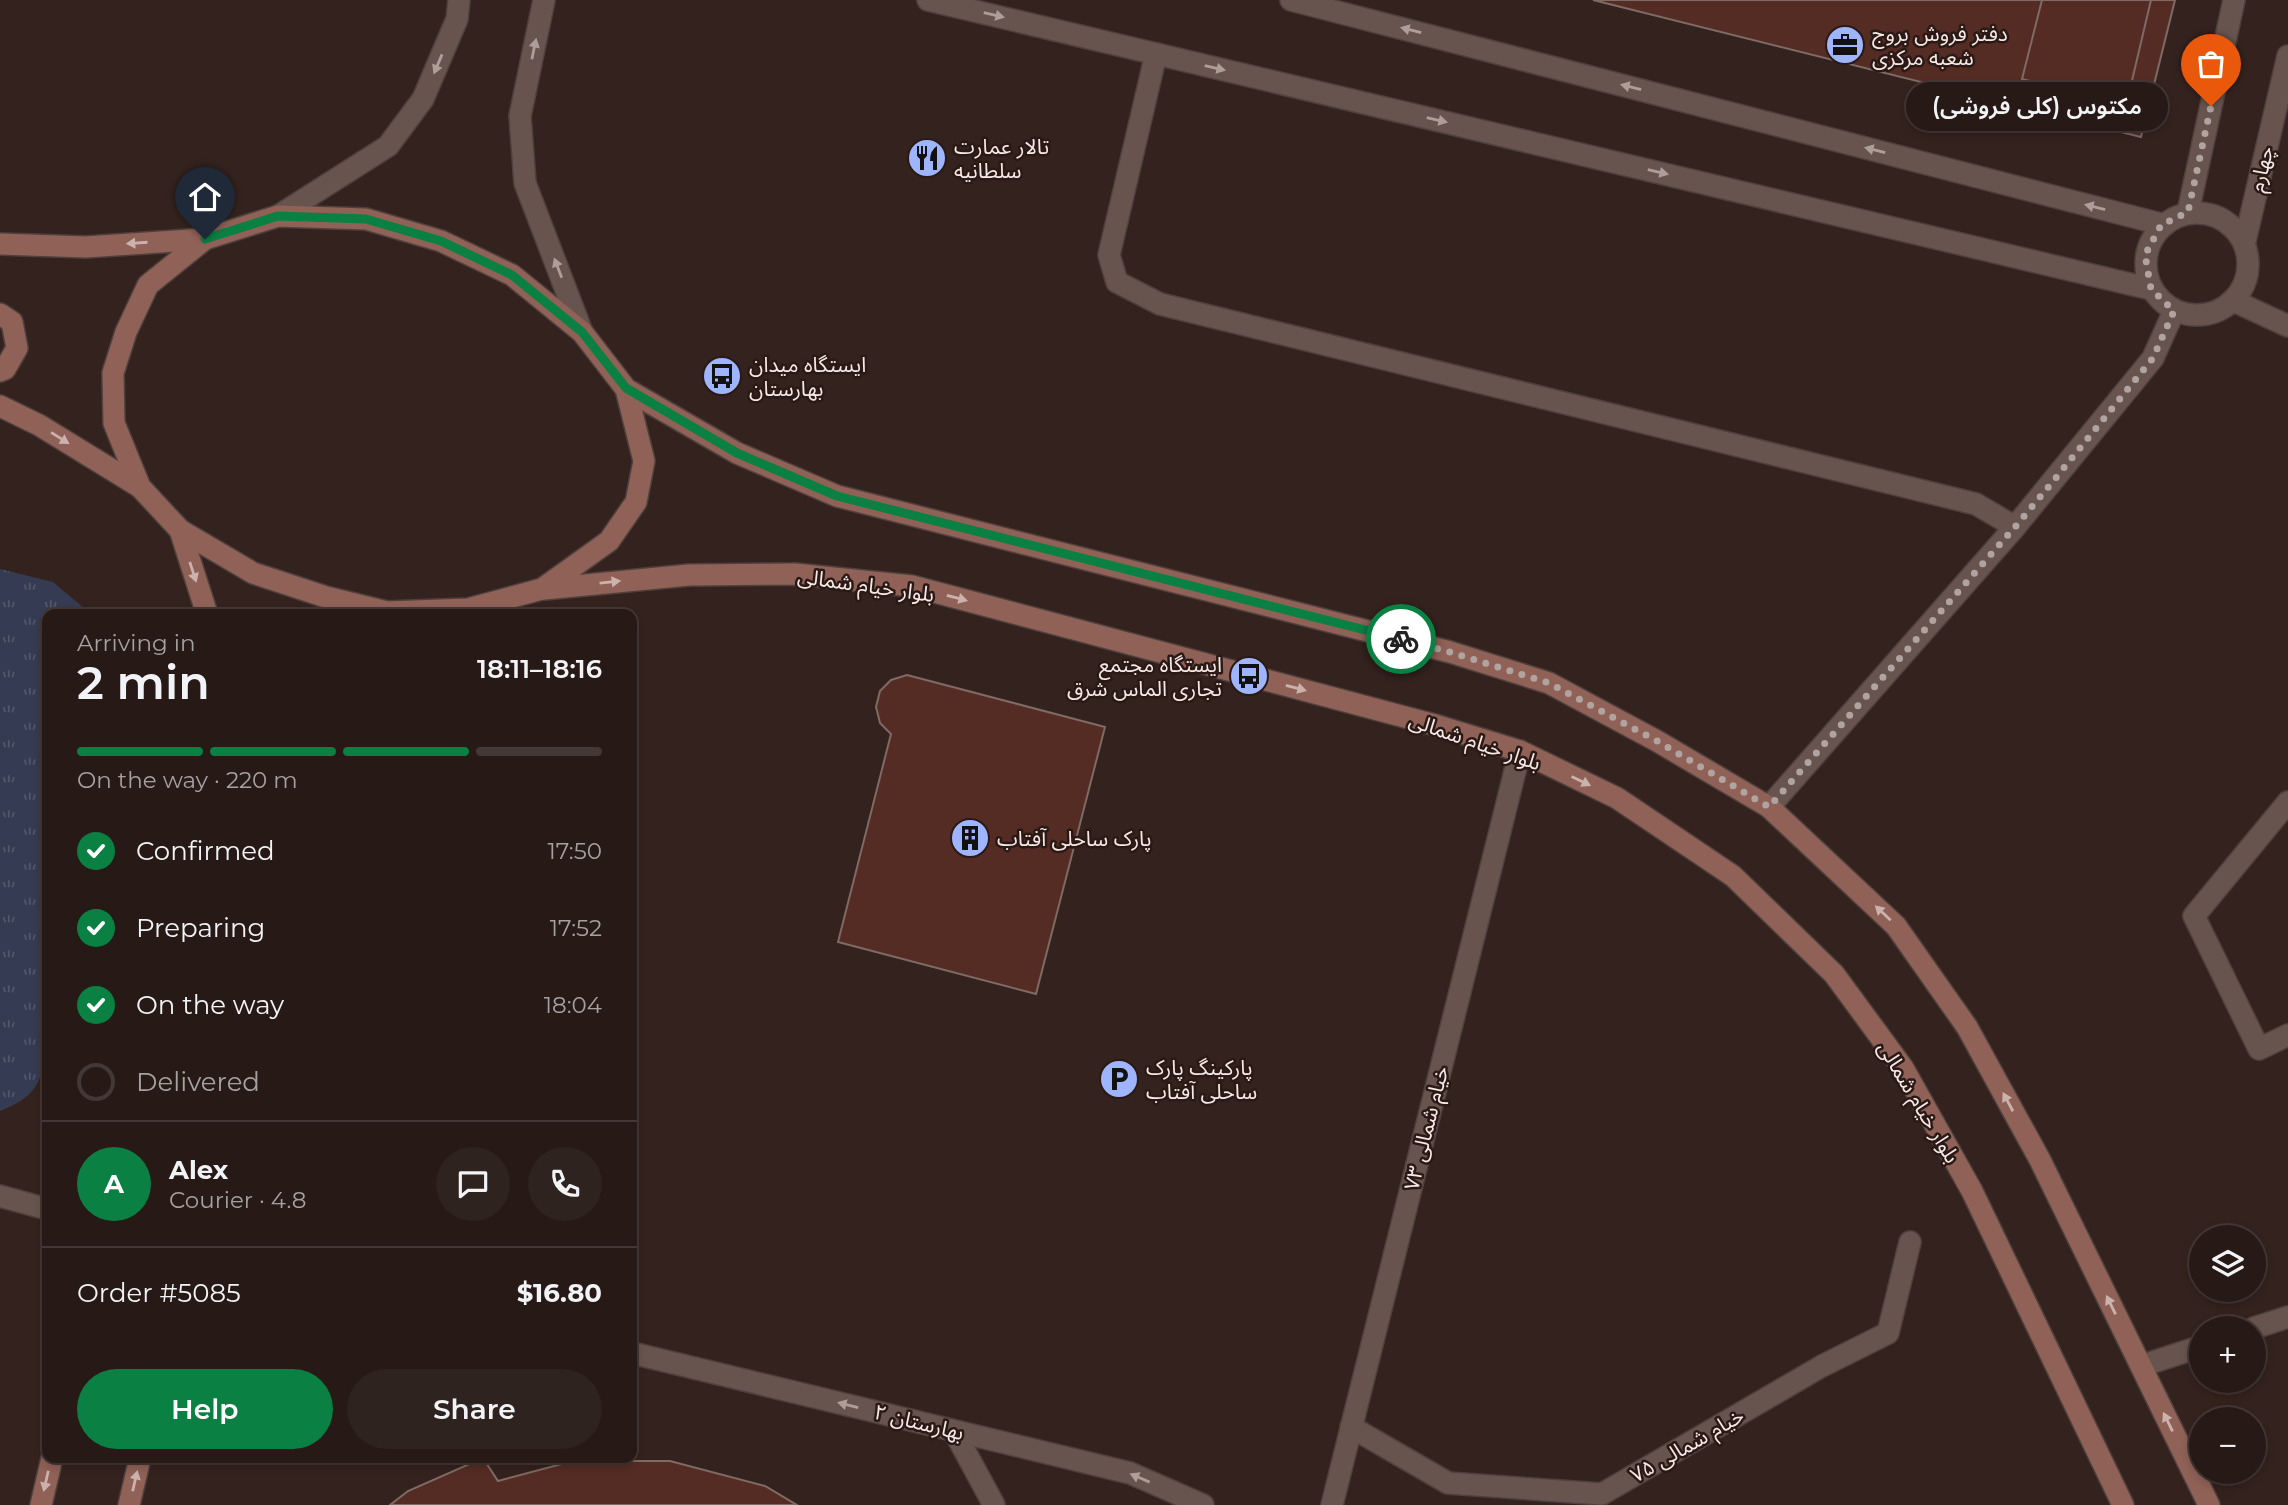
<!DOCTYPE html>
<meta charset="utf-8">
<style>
body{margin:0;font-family:Montserrat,"Noto Sans Arabic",sans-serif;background:#2f231f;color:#f1f3f6;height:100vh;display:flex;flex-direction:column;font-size:26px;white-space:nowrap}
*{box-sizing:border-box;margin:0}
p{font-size:23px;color:#a4a1a1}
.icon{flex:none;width:38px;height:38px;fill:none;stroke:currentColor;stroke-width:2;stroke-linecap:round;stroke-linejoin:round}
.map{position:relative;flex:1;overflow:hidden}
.details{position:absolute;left:42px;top:609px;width:595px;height:854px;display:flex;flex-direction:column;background:#271a16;border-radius:14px;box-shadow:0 4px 10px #0003,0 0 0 2px #433835}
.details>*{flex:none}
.controls{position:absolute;left:2189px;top:1225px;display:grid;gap:14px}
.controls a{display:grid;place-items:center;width:77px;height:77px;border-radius:50%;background:#271a16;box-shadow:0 4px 10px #0003,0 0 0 2px #433835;font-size:35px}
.pin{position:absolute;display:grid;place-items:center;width:60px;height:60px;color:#fff;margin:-72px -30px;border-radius:50% 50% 50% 0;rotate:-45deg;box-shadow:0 0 7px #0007}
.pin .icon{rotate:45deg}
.courier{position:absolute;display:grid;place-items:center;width:70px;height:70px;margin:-35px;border:5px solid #0b8043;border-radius:50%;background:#fff;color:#222;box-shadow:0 2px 9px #0007}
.bubble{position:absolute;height:49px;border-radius:24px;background:#271a16;box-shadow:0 4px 10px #0003,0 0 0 2px #433835;font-size:23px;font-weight:600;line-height:49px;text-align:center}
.headline em{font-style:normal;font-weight:600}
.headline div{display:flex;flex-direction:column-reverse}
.headline{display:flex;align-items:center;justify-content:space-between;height:119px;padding:0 35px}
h1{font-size:46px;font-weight:600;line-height:52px}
.bar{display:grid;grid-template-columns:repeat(4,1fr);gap:10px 7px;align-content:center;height:84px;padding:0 35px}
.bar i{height:9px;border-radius:5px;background:#433835}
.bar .on{background:#0b8043}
.bar p{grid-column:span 4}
.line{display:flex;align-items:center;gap:18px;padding:0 35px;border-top:2px solid #433835}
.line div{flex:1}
.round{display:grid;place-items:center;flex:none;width:74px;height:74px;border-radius:37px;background:#2f231f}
ol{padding:0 35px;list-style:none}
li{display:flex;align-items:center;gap:21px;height:77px}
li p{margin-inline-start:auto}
li .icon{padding:7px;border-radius:50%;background:#0b8043;color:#fff;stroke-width:4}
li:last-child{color:#a4a1a1}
li i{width:38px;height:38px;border:4px solid #433835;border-radius:50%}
.button{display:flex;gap:14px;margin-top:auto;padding:14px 35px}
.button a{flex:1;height:80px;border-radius:42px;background:#0b8043;color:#fff;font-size:28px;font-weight:600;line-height:80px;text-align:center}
.button a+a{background:#2f231f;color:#f1f3f6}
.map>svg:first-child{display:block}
.park{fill:url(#park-tufts)}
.building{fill:#552c24;stroke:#7f6a65;stroke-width:2}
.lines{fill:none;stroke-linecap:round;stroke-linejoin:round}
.lane-casing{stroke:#4f403d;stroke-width:24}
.street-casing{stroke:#4f403d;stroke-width:24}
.secondary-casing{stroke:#4f403d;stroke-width:24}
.lane{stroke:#68544f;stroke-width:21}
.street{stroke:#68544f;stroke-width:21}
.secondary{stroke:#8f6157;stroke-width:21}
.oneway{fill:#ae9e9a}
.oneway2{fill:#ccb2ac}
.done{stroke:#b1a39f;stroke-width:7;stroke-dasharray:0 12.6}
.route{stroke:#0b8043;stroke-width:9}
.labels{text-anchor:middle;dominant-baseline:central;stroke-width:5;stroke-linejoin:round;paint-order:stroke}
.poi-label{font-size:21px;fill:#f5e8e5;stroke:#2a1915;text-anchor:start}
.street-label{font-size:21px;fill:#f5e8e5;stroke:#2a1915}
</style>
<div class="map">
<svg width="2288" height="1505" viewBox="0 0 2288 1505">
<defs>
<pattern id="park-tufts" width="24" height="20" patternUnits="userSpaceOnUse" patternTransform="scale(1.75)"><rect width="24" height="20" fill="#343b52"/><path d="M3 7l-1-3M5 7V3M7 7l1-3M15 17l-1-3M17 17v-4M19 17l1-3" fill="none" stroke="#52576b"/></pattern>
</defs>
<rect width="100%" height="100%" fill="#34221e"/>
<path class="park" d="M0,569L53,582L91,614H47V1055C39,1088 32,1098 0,1111Z"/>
<g class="building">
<polygon points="1593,0 2175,0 2141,137"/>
<polygon points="2042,0 2151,0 2126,106 2022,79"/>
<polygon points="907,675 1105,727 1036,994 838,942 891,734 880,723 876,707 880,691 891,680"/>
<polygon points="483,1458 498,1481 573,1461 670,1461 765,1486 797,1505 390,1505 408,1491"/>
</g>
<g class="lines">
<defs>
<g id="lane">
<polyline points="1156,54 1109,255 1117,282 1160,304 1976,504 2015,527"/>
<polyline points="2254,1328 2288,1317"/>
<polyline points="2141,1366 2202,1346"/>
<polyline points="954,1431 994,1505"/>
</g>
<g id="street">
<polyline points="544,0 520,116 525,183 582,332"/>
<polyline points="928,0 2151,289"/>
<polyline points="1291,0 2161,224"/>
<polyline points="2188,212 2234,0"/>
<circle cx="2197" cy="264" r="51"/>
<polyline points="278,216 388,146 423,99 457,19 459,0"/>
<polyline points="2245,241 2288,56"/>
<polyline points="2234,301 2288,326"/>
<polyline points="2288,802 2194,916 2259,1049 2288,1035"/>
<polyline points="1769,807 2015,527 2153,358 2174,311"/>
<polyline points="0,1196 47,1209"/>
<polyline points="632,1353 1130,1473 1203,1505"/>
<polyline points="1351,1427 1448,1483 1602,1494 1822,1366 1888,1333 1910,1242"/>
<polyline points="1332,1505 1520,751"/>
</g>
<g id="secondary">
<polyline points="0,244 86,247 205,239"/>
<polyline points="0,314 12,322 17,348 5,369 0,371"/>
<polyline points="626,389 644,461 636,502 609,541 542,589 468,609 387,612 326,597 253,573 180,530 140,487 114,423 113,373 126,332 148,285 205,239 278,216 366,219 441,241 512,275 582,332 626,389 737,453 837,496 1450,652 1549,683 1657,741 1769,807 1896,926 1967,1027 2040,1160 2209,1505"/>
<polyline points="0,406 39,425 140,487"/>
<polyline points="180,530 207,614"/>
<polyline points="544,589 689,575 795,574 912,586 1435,725 1520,751 1617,798 1733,876 1834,974 1903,1068 1972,1191 2123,1505"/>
<polyline points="41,1505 52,1458"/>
<polyline points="129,1505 140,1458"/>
</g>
</defs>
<use href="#lane" class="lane-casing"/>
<use href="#street" class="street-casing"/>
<use href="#secondary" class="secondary-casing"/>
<use href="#lane" class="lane"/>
<use href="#street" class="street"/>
<use href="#secondary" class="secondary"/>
</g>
<defs><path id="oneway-solid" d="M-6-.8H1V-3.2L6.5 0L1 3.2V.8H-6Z" transform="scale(1.75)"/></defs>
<g class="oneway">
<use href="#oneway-solid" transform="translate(994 15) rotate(13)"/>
<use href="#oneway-solid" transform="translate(1411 30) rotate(-166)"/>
<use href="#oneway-solid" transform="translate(534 49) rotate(-78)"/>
<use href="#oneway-solid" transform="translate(438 64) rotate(113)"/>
<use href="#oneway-solid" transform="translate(1215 68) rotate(13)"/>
<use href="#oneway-solid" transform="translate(1631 87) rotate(-166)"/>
<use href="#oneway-solid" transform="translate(1437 120) rotate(13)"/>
<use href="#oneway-solid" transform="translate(1875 150) rotate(-166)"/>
<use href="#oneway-solid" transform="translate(1658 172) rotate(13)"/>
<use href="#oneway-solid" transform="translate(2095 207) rotate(-166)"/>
<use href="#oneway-solid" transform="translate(558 268) rotate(-111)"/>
<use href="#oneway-solid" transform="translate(848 1405) rotate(-166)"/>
<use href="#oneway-solid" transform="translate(1140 1478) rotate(-157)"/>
</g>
<g class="oneway2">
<use href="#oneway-solid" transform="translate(137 243) rotate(176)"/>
<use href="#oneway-solid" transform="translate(60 438) rotate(32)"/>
<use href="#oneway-solid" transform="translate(193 572) rotate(72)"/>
<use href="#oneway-solid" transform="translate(610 582) rotate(-6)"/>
<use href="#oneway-solid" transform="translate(957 598) rotate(15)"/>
<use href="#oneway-solid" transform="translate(1296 688) rotate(15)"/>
<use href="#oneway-solid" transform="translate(1581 781) rotate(26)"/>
<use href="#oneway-solid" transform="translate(1883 913) rotate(-137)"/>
<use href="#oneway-solid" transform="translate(2008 1102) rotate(-118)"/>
<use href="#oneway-solid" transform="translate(2111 1305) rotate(-116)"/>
<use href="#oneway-solid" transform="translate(2168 1422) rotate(-116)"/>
<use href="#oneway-solid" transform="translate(46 1481) rotate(103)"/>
<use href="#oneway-solid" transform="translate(135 1481) rotate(-77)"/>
</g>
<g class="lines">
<polyline class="done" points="1401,639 1450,652 1549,683 1657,741 1769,807 2015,527 2050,485 2153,358 2174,311 2151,289 2145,255 2161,225 2188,212 2211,106"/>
<polyline class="route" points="205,239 278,216 366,219 441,241 512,275 582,332 626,388 737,453 837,496 1401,639"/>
</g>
<defs>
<symbol id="office-disc" viewBox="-11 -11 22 22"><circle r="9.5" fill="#9eb4fd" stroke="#2a1915"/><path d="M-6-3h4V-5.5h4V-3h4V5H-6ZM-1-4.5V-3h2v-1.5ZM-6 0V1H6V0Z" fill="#111"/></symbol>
<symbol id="restaurant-disc" viewBox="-11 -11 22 22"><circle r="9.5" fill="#9eb4fd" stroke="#2a1915"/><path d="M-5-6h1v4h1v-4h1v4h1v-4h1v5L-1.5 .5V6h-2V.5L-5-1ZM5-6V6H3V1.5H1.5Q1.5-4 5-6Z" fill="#111"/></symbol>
<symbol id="bus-disc" viewBox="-11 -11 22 22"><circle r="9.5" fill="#9eb4fd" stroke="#2a1915"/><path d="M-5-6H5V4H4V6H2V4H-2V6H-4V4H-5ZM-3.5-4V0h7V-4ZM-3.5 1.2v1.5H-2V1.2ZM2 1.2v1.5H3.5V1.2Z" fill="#111"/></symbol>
<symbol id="building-disc" viewBox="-11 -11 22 22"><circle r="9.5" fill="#9eb4fd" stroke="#2a1915"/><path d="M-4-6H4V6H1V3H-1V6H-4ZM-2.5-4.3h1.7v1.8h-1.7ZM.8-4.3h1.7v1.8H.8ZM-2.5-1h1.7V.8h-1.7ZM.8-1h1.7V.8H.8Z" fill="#111"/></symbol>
<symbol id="parking-disc" viewBox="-11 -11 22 22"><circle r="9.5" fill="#9eb4fd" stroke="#2a1915"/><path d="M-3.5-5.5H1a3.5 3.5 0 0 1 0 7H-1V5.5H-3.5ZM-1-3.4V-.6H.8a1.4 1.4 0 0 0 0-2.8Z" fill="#111"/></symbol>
</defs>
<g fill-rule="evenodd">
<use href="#office-disc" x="1823" y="23" width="44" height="44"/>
<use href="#restaurant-disc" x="905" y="136" width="44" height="44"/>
<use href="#bus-disc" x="700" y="354" width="44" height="44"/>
<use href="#bus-disc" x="1227" y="654" width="44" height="44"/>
<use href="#building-disc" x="948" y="816" width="44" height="44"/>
<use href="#parking-disc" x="1097" y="1057" width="44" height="44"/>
</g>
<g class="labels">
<g class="poi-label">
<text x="1872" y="33">دفتر فروش بروج<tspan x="1872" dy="24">شعبه مرکزی</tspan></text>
<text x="954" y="146">تالار عمارت<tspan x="954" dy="24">سلطانیه</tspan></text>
<text x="749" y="364">ایستگاه میدان<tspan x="749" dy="24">بهارستان</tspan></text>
<text x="1222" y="664" text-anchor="end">ایستگاه مجتمع<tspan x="1222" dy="24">تجاری الماس شرق</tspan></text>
<text x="997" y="838">پارک ساحلی آفتاب</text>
<text x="1146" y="1067">پارکینگ پارک<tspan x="1146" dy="24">ساحلی آفتاب</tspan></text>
</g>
<g class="street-label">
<text transform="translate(2261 169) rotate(-77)">چهارم</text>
<text transform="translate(866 585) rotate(8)">بلوار خیام شمالی</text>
<text transform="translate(1475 741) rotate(19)">بلوار خیام شمالی</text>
<text transform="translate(1919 1102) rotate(59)">بلوار خیام شمالی</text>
<text transform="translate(1426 1128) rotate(-76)">خیام شمالی ۷۳</text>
<text transform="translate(919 1422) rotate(14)">بهارستان ۲</text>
<text transform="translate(1687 1445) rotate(-30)">خیام شمالی ۷۵</text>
</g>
</g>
</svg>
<div class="controls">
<a><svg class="icon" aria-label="layers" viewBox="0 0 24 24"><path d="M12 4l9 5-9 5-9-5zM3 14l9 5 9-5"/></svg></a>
<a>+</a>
<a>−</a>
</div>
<div class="pin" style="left:2211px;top:106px;background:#ea580c"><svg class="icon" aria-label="bag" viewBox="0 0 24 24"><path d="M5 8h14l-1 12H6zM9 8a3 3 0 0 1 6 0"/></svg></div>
<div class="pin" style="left:205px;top:239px;background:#1f2937"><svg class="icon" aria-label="home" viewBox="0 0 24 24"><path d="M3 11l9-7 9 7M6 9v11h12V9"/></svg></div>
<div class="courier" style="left:1401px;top:639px"><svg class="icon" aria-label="bike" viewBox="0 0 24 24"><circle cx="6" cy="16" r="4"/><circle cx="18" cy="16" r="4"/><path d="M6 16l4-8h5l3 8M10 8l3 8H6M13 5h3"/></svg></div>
<div class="bubble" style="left:1906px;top:82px;width:262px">(مکتوس (کلی فروشی</div>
<section class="details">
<div class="headline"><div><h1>2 min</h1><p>Arriving in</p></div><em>18:11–18:16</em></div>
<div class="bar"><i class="on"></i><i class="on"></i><i class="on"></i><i></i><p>On the way · 220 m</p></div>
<ol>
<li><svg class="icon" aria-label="check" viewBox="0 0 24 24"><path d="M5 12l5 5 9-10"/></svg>Confirmed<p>17:50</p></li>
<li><svg class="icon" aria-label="check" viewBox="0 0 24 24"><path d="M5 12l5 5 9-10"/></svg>Preparing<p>17:52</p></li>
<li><svg class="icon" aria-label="check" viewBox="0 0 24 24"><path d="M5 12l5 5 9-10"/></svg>On the way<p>18:04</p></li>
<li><i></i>Delivered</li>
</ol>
<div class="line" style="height:126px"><b class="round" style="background:#0b8043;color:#fff">A</b><div><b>Alex</b><p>Courier · 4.8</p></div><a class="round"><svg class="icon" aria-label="chat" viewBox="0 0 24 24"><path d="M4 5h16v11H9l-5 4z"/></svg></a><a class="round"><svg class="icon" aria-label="phone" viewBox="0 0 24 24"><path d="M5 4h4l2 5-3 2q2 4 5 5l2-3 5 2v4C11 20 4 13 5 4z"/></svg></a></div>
<div class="line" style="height:91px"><div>Order #5085</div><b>$16.80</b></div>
<div class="button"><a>Help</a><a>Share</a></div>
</section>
</div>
